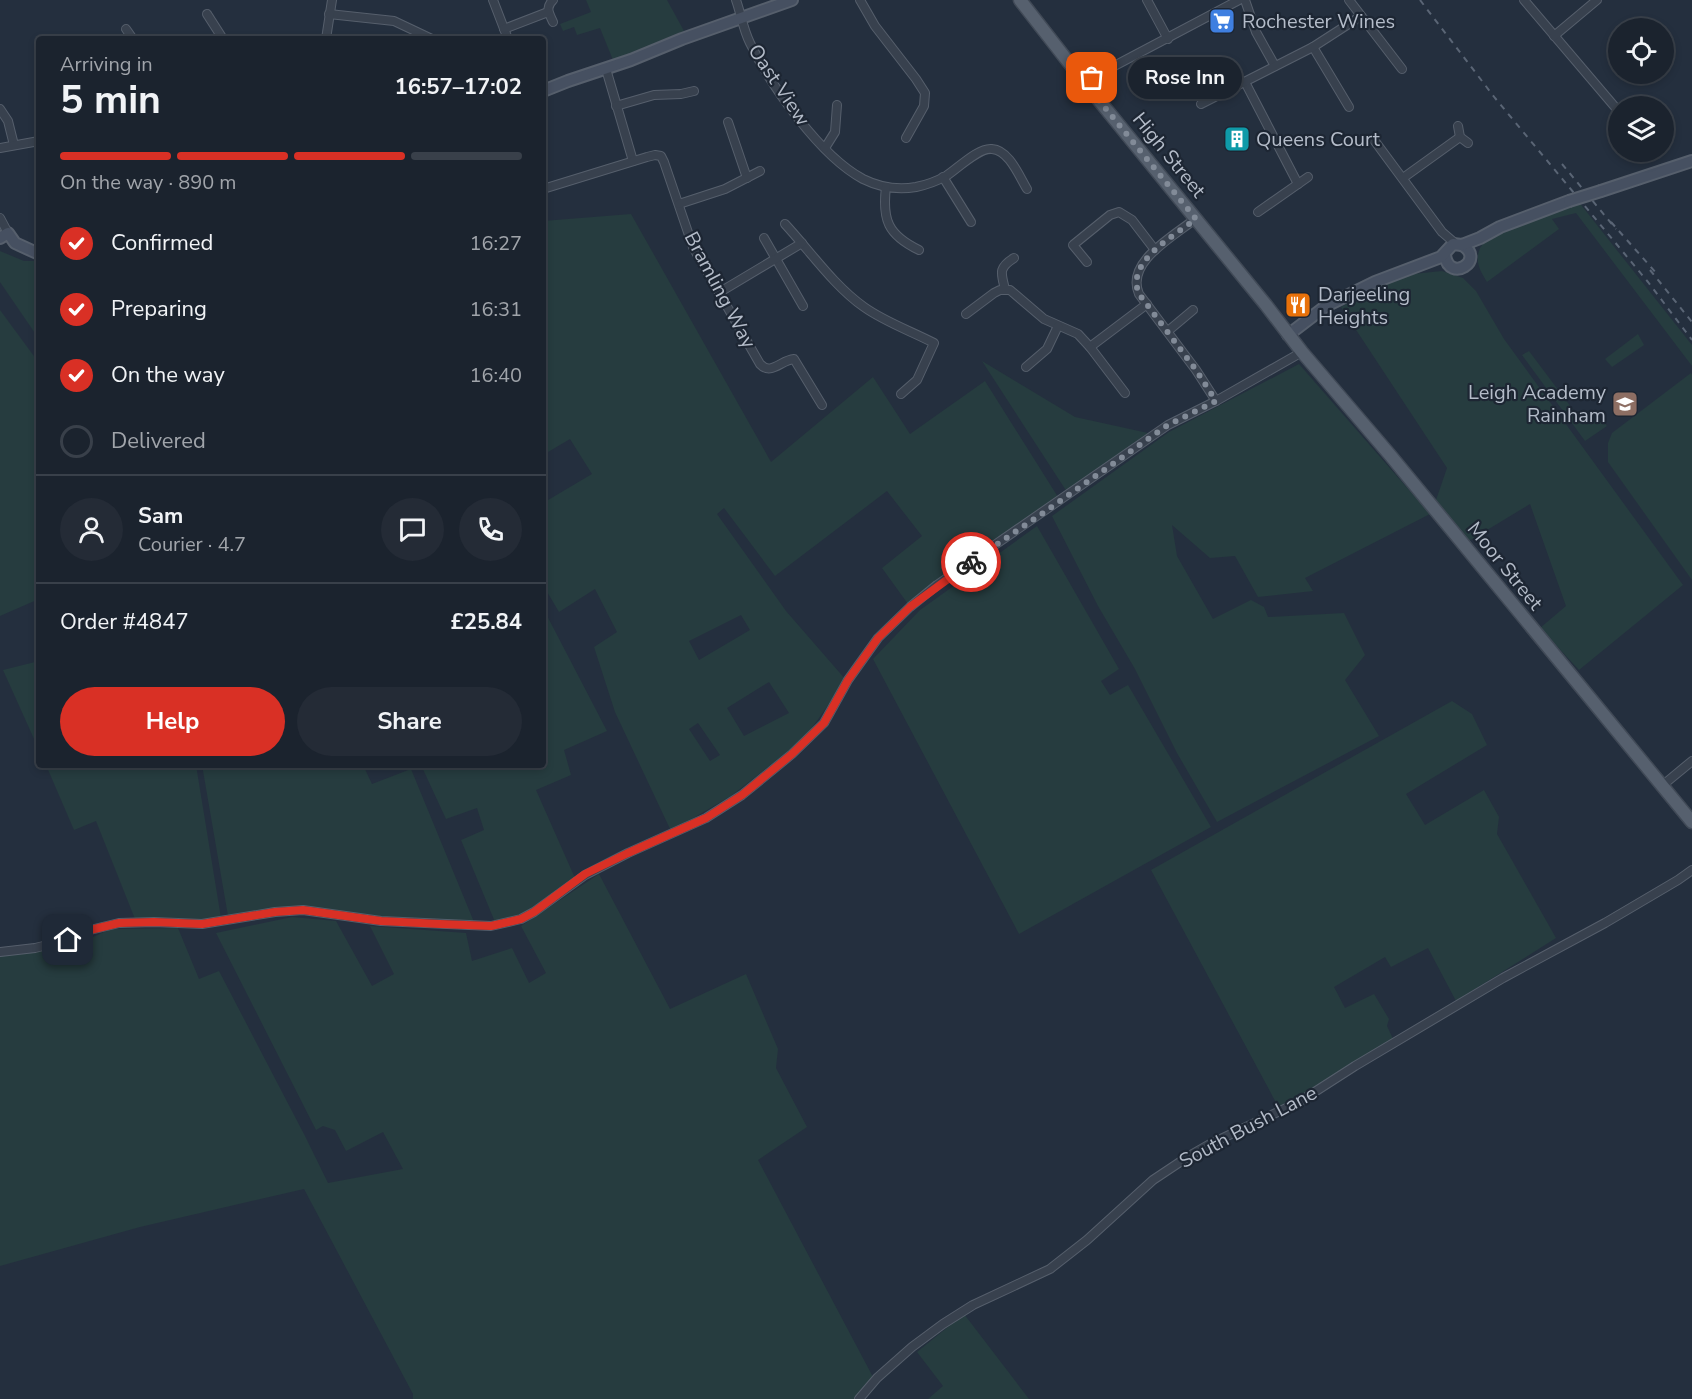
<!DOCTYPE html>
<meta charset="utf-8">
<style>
body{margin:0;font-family:"Nunito Sans",sans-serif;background:#242b36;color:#f1f3f6;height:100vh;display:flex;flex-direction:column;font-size:22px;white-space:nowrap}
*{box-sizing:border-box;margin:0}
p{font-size:20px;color:#a0a4aa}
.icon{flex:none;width:33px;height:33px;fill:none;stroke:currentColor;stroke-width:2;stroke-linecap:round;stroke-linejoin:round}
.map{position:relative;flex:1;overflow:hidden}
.panel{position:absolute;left:36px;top:36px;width:510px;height:732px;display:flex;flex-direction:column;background:#1b232e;border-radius:6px;box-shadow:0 3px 9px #0003,0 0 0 2px #39404a}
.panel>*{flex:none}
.fabs{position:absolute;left:1608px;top:18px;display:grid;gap:12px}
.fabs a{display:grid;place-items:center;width:66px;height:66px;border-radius:50%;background:#1b232e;box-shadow:0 3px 9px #0003,0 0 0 2px #39404a;font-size:30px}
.pin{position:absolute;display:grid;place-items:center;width:51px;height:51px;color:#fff;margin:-26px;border-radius:12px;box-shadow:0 3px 9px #0006}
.courier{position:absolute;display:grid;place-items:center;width:60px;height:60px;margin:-30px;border:4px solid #d93025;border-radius:50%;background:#fff;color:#222;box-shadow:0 2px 8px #0007}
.bubble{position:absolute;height:42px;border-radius:21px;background:#1b232e;box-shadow:0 3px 9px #0003,0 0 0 2px #39404a;font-size:20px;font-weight:700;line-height:42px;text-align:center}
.headline em{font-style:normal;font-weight:700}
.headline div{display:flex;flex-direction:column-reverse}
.headline{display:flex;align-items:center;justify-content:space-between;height:102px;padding:0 24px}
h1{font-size:39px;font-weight:700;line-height:45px}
.bar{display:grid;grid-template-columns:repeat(4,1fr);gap:9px 6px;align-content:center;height:72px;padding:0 24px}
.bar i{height:8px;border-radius:4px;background:#39404a}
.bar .current{background:#d93025}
.bar p{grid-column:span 4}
.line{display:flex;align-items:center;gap:15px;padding:0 24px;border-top:2px solid #39404a}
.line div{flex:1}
.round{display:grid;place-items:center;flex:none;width:63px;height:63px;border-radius:32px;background:#242b36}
ol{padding:0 24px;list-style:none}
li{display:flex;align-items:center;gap:18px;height:66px}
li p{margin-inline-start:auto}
li .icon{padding:6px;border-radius:50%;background:#d93025;color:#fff;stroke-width:4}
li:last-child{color:#a0a4aa}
li i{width:33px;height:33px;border:3px solid #39404a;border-radius:50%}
.action{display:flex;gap:12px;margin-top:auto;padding:12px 24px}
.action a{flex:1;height:69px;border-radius:36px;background:#d93025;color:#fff;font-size:24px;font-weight:700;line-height:69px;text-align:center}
.action a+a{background:#242b36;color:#f1f3f6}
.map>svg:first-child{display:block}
.green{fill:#263c3f;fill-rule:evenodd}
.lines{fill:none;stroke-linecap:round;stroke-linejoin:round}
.street-casing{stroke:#565f6c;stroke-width:10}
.secondary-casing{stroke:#565f6c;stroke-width:14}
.primary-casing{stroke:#414a57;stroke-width:15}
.street{stroke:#38414e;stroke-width:8}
.secondary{stroke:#465061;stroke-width:10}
.primary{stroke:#56606e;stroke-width:12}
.rail{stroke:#5a6575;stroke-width:2;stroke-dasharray:6 6;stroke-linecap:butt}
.secondary-bridge-casing{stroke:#565f6c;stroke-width:14;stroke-linecap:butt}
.secondary-bridge{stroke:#465061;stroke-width:10}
.done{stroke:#828b98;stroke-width:6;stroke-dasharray:0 10.8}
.route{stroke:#d93025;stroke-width:8}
.labels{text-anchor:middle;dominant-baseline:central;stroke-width:4.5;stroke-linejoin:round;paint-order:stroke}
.poi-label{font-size:20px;fill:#b4bcc9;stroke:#1d2633;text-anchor:start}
.street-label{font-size:20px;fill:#b4bcc9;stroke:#1d2633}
</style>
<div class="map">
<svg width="1692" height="1399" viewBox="0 0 1692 1399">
<rect width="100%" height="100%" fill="#242f3e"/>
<g class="green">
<polygon points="586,0 667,0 684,31 613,60 600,28 577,35 574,27 563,31 560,24 591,12"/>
<path d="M1578,201L1692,345V366L1576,213L1552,219L1559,229L1487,282C1481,272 1475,263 1479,251C1485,229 1557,208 1578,201Z"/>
<path d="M631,214L771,462L873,377L910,434L985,381L1058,497L949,572L908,604L882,568L922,536L887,491L775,576L724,508L717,514L786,611L846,680L804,739L731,796L671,831L615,712L594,647L617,632L595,589L559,612L543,585V503L592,474L570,439L543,455V221ZM741,615L750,630L699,660L689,641ZM769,682L789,713L744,736L727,708ZM698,723L720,755L710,761L689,729Z"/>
<polygon points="0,251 24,261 39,261 39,339 0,282"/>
<polygon points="1442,271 1463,278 1476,291 1504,339 1683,585 1579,670 1540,628 1566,606 1530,504 1469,541 1436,500 1447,468 1341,307 1403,275"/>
<polygon points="0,310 39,363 39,599 0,616"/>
<polygon points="1638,334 1644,345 1612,367 1605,359"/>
<polygon points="1529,351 1577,415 1602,419 1607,426 1585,441 1522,355"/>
<polygon points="982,361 1075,417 1148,433 1067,492"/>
<polygon points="1299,364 1430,514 1305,578 1313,591 1258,597 1235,556 1210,558 1172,525 1177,556 1213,619 1251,600 1264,607 1268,617 1344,613 1365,655 1345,680 1379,736 1217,822 1177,753 1135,669 1098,606 1052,516 1169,432"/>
<polygon points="1691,373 1692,375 1692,580 1608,462 1608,443 1612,433"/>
<polygon points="1037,526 1119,669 1101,681 1110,695 1128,685 1211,827 1019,934 873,659 920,610"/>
<polygon points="543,608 607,731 564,750 571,775 536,790 575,878 522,915 495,922 461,840 484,830 477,808 446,819 421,765 543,765"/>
<polygon points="39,661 39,750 3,670"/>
<polygon points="1452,701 1472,714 1487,745 1406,794 1425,825 1484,790 1499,817 1497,834 1556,938 1456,1001 1428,948 1391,967 1385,957 1334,987 1345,1008 1374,994 1389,1019 1387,1026 1394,1041 1280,1110 1151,870"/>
<polygon points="46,765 196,765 221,918 204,921 135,919 96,821 74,830"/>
<polygon points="202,765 363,765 372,784 411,769 474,922 366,916 303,906 228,916"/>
<polygon points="599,874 670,1009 746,974 778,1049 776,1068 807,1127 758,1160 873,1377 854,1399 413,1399 413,1394 304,1189 140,1227 0,1266 0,956 68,948 111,929 178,928 199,979 219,971 305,1136 328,1183 403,1169 383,1132 346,1151 335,1130 323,1126 316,1130 216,933 292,917 336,921 372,986 394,974 370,926 466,933 472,961 512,948 529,983 546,973 521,926"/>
<polygon points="964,1314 1029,1399 928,1399 943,1386 917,1352"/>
</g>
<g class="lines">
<defs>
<g id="street">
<polyline points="493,0 508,39"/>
<path d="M553,0C545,8 549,13 553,22"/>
<path d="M736,0C741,14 743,29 750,43C771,86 820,156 863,179C879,187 898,190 916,187C926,185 937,181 946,176C957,169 979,147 992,149C1009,150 1019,176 1027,189"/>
<polyline points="860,0 875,26 916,79 925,93 924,106 906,138"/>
<polyline points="1147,0 1168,39"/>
<polyline points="1245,0 1256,32 1275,66"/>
<polyline points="1349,0 1402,69"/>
<polyline points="1524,0 1615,107"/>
<polyline points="207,14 223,39"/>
<polyline points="329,14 394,21 432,39"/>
<polyline points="126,29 133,39"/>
<polyline points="504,29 548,12"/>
<polyline points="1554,36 1597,0"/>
<polyline points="326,39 332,0"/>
<polyline points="1313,47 1349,107"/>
<polyline points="606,69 633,161"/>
<polyline points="1084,82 1239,0"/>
<polyline points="1245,82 1298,184"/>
<polyline points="1201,104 1313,47 1361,16"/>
<polyline points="616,106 654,95 681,94 694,91"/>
<polyline points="0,109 8,121 14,145"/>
<polyline points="728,122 747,178"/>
<polyline points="1458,126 1460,137 1468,143"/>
<polyline points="1374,140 1442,232 1456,244"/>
<polyline points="0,148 39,141"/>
<polyline points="825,148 835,132 837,105"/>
<polyline points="943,177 971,222"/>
<polyline points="1403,178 1460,137"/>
<path d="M886,187C882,220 888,235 919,250"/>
<path d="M543,189L647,157L655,155L661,156L664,162L693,247L760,364C771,376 781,360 794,359L822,405"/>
<polyline points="679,204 725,189 760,171"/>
<polyline points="1258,212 1308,177"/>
<polyline points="0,218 8,233"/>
<path d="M1195,219C1174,236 1125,262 1139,294L1196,370L1216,401"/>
<path d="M785,224C810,251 834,286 864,307C885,322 911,331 934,343L917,380L901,394"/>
<polyline points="764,238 803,306"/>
<polyline points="1087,262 1073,245 1110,215 1119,212 1132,220 1155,250"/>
<path d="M1005,289C1001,273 998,268 1014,258"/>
<polyline points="720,292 802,243"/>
<polyline points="966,314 994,293 1000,290 1010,290 1044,319 1078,334 1090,347 1147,304"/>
<polyline points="1168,331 1193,310"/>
<polyline points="1090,347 1125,393"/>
<polyline points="1026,367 1047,349 1058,326"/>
<polyline points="1663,785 1692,761"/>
<polyline points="0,952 35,948 68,940 86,931 119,923 154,922 202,924 275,912 303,910 381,921 491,926 521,919 534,912 585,875 628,853 706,818 742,795 792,754 824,723 848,680 878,638 910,607 937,585 1168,425 1216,401 1302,352"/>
<polyline points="859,1399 877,1378 912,1347 943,1324 973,1305 1050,1269 1087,1240 1153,1180 1189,1156 1210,1144 1299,1102 1355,1066 1503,978 1605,923 1678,880 1692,870"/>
</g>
<g id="secondary">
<polyline points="543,91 568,81 631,60 682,39 792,0"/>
<polyline points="1601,191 1692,161"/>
<polyline points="0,238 8,233 15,243 39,254"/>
<path d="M1445,255C1449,284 1487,260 1462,245"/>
<polyline points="1288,335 1326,306 1375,282 1441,257 1453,244 1462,245 1480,238 1500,227 1569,201"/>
</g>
<polyline id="primary" points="1020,0 1084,82 1266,305 1302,352 1390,455 1692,822"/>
</defs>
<use href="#street" class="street-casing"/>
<use href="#secondary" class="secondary-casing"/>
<use href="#primary" class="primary-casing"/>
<use href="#street" class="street"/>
<use href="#secondary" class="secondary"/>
<use href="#primary" class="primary"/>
<g class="rail">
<polyline points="1420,0 1495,98 1648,282 1692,340"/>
<polyline points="1562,164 1616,229"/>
<polyline points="1611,222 1657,274"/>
<polyline points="1650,270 1692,322"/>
</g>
<defs>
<polyline id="secondary-bridge" points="1569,201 1601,191"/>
</defs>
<use href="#secondary-bridge" class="secondary-bridge-casing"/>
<use href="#secondary-bridge" class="secondary-bridge"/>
</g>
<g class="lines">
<path class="done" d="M971,562L1043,513L1168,425L1216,401L1196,370L1139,294C1125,262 1174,236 1196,219L1084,82L1092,78"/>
<polyline class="route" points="68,940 86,931 119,923 154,922 202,924 275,912 303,910 381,921 440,924 491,926 521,919 534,912 585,874 628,853 706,818 742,795 792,754 824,723 848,680 878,638 910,607 971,562"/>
</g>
<defs>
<symbol id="supermarket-square" viewBox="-11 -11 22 22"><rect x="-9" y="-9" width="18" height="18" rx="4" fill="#3f7fe0" stroke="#1d2633"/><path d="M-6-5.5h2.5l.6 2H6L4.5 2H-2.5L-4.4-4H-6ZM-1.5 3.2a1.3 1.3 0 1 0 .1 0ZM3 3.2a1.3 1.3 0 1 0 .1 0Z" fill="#fff"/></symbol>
<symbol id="building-square" viewBox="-11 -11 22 22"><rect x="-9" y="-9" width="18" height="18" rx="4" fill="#0f9aa8" stroke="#1d2633"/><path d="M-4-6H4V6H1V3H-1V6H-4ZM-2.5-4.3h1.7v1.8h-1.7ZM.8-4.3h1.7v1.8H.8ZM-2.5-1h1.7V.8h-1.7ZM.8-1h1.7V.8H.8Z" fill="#fff"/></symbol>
<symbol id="restaurant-square" viewBox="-11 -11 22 22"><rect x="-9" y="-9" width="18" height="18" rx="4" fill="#e8710a" stroke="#1d2633"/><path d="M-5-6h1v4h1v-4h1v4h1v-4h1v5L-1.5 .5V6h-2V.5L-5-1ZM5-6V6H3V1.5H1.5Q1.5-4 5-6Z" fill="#fff"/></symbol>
<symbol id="school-square" viewBox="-11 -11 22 22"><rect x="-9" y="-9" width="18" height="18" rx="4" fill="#8d6e63" stroke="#1d2633"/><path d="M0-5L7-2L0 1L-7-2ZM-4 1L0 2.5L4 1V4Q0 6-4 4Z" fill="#fff"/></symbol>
</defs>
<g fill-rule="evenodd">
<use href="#supermarket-square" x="1207" y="6" width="30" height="30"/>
<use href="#building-square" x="1222" y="124" width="30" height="30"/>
<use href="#restaurant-square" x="1283" y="290" width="30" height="30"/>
<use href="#school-square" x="1610" y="389" width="30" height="30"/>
</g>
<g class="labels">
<g class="poi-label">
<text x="1242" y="21">Rochester Wines</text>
<text x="1256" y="139">Queens Court</text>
<text x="1318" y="294">Darjeeling<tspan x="1318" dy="23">Heights</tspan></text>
<text x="1606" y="392" text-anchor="end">Leigh Academy<tspan x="1606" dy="23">Rainham</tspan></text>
</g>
<g class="street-label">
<text transform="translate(779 85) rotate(56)">Oast View</text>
<text transform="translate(1169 155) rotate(51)">High Street</text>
<text transform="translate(720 290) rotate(62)">Bramling Way</text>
<text transform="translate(1505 566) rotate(51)">Moor Street</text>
<text transform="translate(1248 1127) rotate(-28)">South Bush Lane</text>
</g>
</g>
</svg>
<div class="fabs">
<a><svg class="icon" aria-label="locate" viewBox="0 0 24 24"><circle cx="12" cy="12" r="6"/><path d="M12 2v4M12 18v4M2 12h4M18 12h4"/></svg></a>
<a><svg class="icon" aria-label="layers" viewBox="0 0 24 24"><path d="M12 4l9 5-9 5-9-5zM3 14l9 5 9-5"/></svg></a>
</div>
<div class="pin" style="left:1092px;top:78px;background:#ea580c"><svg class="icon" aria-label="bag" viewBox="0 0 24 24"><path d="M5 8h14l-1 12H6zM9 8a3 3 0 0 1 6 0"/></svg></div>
<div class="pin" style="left:68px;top:940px;background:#1f2937"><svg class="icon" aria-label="home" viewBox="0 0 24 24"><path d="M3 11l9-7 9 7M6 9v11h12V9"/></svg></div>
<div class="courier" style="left:971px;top:562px"><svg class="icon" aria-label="bike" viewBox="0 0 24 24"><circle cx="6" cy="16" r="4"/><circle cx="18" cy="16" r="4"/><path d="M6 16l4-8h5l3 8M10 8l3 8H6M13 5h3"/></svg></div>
<div class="bubble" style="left:1128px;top:57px;width:114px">Rose Inn</div>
<section class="panel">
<div class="headline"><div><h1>5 min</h1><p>Arriving in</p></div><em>16:57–17:02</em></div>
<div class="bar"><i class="current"></i><i class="current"></i><i class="current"></i><i></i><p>On the way · 890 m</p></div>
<ol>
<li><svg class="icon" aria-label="check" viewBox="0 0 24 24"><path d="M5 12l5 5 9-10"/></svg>Confirmed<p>16:27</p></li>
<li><svg class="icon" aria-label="check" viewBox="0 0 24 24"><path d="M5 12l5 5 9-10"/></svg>Preparing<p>16:31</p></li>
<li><svg class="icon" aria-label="check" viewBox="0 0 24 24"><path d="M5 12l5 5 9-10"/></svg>On the way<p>16:40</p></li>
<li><i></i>Delivered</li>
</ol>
<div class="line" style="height:108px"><a class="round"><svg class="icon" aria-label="person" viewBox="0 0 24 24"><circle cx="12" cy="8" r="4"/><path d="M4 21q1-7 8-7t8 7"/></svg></a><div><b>Sam</b><p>Courier · 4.7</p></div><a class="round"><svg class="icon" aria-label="chat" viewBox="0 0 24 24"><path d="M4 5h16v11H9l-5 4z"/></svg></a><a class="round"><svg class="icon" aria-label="phone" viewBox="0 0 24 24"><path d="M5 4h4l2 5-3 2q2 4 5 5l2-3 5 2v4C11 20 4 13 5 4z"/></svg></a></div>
<div class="line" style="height:78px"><div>Order #4847</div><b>£25.84</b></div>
<div class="action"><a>Help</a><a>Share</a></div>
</section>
</div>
